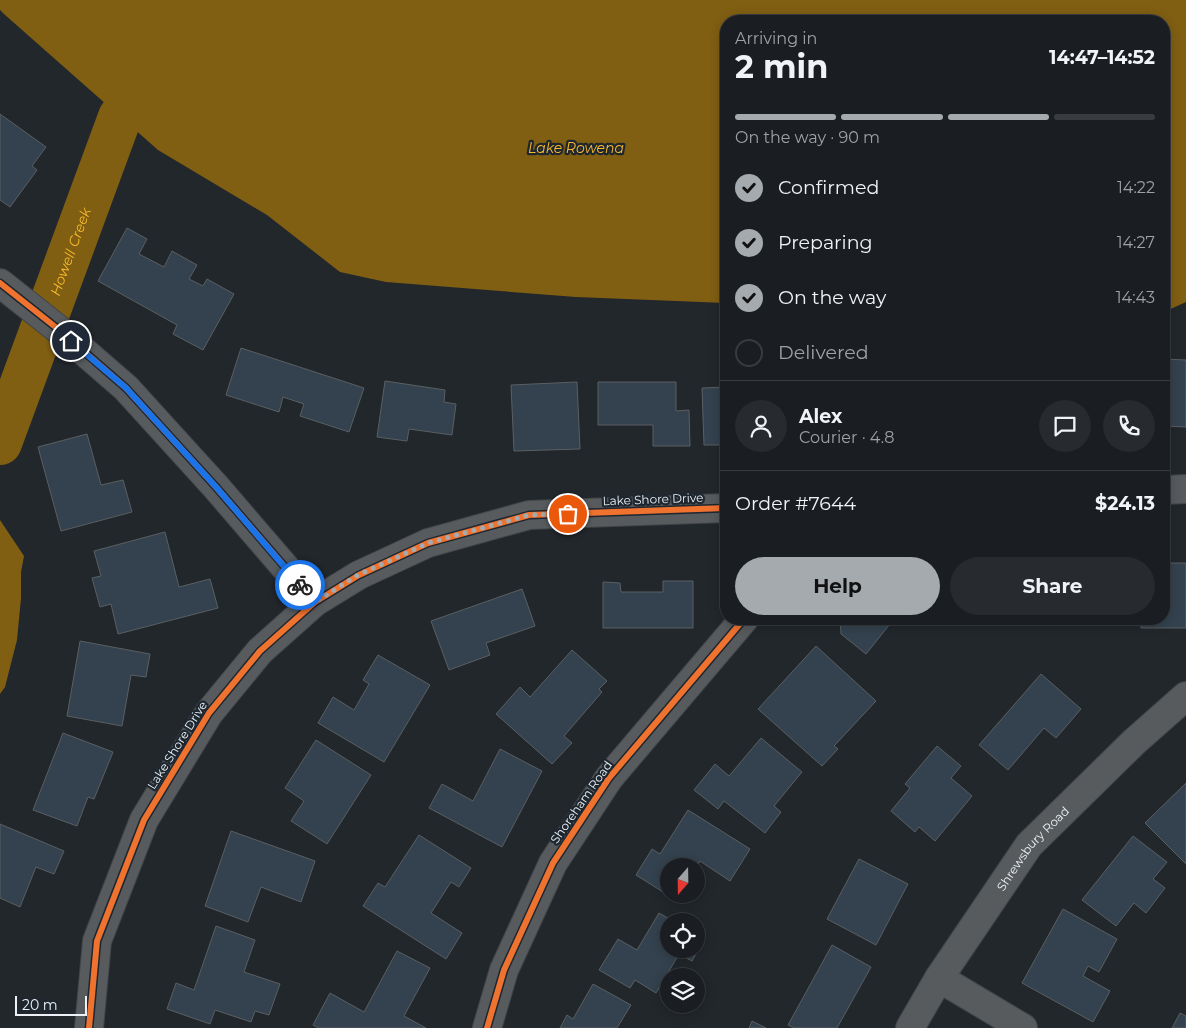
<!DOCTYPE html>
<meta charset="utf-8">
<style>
body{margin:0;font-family:Montserrat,sans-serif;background:#272a2e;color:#f1f3f6;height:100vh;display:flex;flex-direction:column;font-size:19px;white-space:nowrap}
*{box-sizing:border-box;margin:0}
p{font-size:16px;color:#9fa2a5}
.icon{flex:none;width:28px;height:28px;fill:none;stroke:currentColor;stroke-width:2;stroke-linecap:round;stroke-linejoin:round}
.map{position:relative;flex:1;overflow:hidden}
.side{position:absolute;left:720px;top:15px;width:450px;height:610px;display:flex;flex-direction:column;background:#1a1d21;border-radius:20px;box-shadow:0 2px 12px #0003,0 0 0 1px #383b3f}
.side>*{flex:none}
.needle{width:32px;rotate:200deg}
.fabs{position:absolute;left:660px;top:858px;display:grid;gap:10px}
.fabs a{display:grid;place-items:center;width:45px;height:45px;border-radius:50%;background:#1a1d21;box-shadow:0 2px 12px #0003,0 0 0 1px #383b3f;font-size:25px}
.scale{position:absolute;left:15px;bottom:12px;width:72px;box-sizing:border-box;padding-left:5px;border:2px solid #ebf1f6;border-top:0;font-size:14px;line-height:18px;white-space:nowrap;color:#ebf1f6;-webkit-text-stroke:4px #1e2730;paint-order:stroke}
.pin{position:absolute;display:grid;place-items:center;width:42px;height:42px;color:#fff;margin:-21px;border:2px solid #fff;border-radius:50%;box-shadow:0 1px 5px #0007}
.courier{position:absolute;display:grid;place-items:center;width:50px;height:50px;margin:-25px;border:4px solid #1a73e8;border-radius:50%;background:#fff;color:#222;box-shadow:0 1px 6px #0007}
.headline em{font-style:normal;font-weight:700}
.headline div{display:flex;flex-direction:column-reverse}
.headline{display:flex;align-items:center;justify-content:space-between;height:85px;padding:0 15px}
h1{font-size:32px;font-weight:700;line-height:38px}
.bar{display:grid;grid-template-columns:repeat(4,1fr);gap:8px 5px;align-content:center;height:60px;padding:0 15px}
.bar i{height:6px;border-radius:4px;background:#383b3f}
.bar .active{background:#a5aaaf}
.bar p{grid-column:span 4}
.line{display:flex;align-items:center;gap:12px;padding:0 15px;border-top:1px solid #383b3f}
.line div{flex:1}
.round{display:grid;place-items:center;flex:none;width:52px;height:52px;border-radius:26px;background:#272a2e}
ol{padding:0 15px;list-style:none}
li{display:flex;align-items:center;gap:15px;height:55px}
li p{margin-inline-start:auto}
li .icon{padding:5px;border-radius:50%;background:#a5aaaf;color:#111;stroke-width:4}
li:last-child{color:#9fa2a5}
li i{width:28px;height:28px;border:2px solid #383b3f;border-radius:50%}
.action{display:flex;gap:10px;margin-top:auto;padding:10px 15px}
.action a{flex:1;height:58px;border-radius:30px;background:#a5aaaf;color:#111;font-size:20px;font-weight:700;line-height:58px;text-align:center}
.action a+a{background:#272a2e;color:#f1f3f6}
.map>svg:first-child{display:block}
.water{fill:#805f13}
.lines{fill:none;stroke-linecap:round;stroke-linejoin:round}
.river{stroke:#805f13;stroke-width:44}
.building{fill:#33424e;stroke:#5a5f62}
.minor-casing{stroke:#414549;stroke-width:30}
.minor{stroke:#575b5e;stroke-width:28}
.cycleway-casing{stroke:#1e2730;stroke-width:9}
.cycleway{stroke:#ef722f;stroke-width:6}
.done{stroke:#a5aaaf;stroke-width:5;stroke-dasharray:0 9}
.route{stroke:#1a73e8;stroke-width:6}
.labels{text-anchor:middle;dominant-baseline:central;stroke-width:4.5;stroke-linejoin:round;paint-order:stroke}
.street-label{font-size:12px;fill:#ebf1f6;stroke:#1e2730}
.water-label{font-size:14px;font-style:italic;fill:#f9ba2d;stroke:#1e2730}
</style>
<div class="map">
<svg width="1186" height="1028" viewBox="0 0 1186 1028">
<rect width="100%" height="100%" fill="#22272c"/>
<g class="water">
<polygon points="0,0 1186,0 1186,302 1164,312 1164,21 726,21 726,303 576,297 386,282 340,272 267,215 158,150 4,14 0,10"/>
<polygon points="0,520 24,556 21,572 21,598 17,640 5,687 0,694"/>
</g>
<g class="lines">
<path class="river" id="s1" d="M0,443L120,117L217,0"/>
</g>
<g class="building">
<polygon points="0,114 46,147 32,166 37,170 10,207 0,200"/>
<polygon points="127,228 147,239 139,254 164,267 172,251 197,265 189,279 203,286 207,279 234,294 203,350 173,334 177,325 98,281"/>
<polygon points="241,348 364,388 349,432 300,416 304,404 283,397 279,412 226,395"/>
<polygon points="1164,359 1186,360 1186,427 1164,426"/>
<polygon points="385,381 445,390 444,402 456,404 452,435 409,429 407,441 377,437"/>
<polygon points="577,382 580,449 514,451 511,385"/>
<polygon points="598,382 676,382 676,411 689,410 690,446 653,446 653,425 598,425"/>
<polygon points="726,387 726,445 704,445 702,388"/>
<polygon points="87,434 101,485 123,480 132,512 61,531 38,447"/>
<polygon points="165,532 179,587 210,579 218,608 118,634 111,604 100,607 92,578 101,576 94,551"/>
<polygon points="1164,563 1186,563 1186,628 1141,628 1141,619 1164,619"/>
<polygon points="663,581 693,581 693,628 603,628 603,582 620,583 621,592 663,592"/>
<polygon points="522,589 535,626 486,643 490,655 449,670 431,621"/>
<polygon points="840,619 894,619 866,654 841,634"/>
<polygon points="999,619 1032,619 1032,621 999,622"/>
<polygon points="80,641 150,654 146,677 131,675 122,726 67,716"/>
<polygon points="816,646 876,701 834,746 838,749 822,766 758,709"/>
<polygon points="572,650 607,681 599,689 602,692 564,736 572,743 552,764 496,714 520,687 530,697"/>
<polygon points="378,655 430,685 384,762 318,723 333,697 354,710 369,684 363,680"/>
<polygon points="1041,674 1081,709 1056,738 1044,728 1008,770 979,745"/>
<polygon points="63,733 113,752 94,799 88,797 77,826 33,810"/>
<polygon points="761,738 802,772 774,806 781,812 765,833 724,801 718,809 694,790 715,764 729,776"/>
<polygon points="316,740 371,775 327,844 291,821 304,801 285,788"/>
<polygon points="937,746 961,766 951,778 972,796 935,841 919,827 915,832 891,811 910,788 905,784"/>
<polygon points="500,749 542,771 502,847 429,808 442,784 473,801"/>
<polygon points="1186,783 1186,864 1145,823"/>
<polygon points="688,810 750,849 730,881 700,861 696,868 696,866 669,866 669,884 663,892 636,875 652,849 660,854"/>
<polygon points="0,824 64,851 54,874 36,867 20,907 0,898"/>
<polygon points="231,831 315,861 301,902 261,887 248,922 205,906"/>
<polygon points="419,835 471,868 459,887 451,882 431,913 462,933 446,959 363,906 378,883 385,887"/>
<polygon points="1133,836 1167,862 1153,879 1165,888 1146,913 1134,903 1116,926 1082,900"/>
<polygon points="859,859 908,884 876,945 827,919"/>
<polygon points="1063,909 1117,939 1099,972 1088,966 1083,976 1110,991 1093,1022 1022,983"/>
<polygon points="659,913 673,921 669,921 669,949 696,949 696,935 704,940 692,961 679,954 656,993 635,980 630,988 599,970 618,939 637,950"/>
<polygon points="216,926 255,940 244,972 280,984 269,1015 255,1011 251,1022 215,1010 210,1024 167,1009 176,983 194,990"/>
<polygon points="832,945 871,967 837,1028 794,1028 788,1025"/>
<polygon points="397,951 430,968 404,1016 426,1028 319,1028 313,1025 330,993 364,1012"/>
<polygon points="593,984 631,1005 617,1028 560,1028 567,1015 573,1019"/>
<polygon points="1180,1013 1186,1016 1186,1028 1172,1028"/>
<polygon points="752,1021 766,1028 749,1028"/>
</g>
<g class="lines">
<defs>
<g id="minor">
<polyline points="0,283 58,329 126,388 216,487 315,602"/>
<polyline points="1164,490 1186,489"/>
<polyline points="939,978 1023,1028"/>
<polyline points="89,1028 97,941 144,820 209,713 260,651 315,602 359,575 428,543 529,515 726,508"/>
<polyline points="487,1028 504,970 553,863 609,778 744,619"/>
<path id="s2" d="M910,1028L939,978L1029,845L1134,742L1186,696"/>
</g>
</defs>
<use href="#minor" class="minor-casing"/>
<use href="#minor" class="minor"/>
<defs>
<g id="cycleway">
<polyline points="0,283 58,329 126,388 216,487 315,602"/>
<polyline points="89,1028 97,941 144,820 209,713 260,651 315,602 359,575 428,543 529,515 726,508"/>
<polyline points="487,1028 504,970 553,863 609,778 744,619"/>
</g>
</defs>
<use href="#cycleway" class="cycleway-casing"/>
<use href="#cycleway" class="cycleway"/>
</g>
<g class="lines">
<polyline class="done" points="300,585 315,602 358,575 428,543 529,515 568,514"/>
<polyline class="route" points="71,341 126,388 216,487 300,585"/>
</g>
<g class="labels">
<g class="street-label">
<text transform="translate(653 499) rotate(-2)">Lake Shore Drive</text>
<text transform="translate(177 745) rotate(-58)">Lake Shore Drive</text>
<text transform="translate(581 802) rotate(-55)">Shoreham Road</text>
<text stroke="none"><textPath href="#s2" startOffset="218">Shrewsbury Road</textPath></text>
</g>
<g class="water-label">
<text x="576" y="148">Lake Rowena</text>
<text stroke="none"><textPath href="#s1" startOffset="204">Howell Creek</textPath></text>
</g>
</g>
</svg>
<div class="fabs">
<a><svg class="needle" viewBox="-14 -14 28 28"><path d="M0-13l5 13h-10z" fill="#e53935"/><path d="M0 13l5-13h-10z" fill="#9fa2a5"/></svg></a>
<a><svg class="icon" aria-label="locate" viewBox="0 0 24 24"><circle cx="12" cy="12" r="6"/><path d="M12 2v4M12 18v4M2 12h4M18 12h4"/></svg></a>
<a><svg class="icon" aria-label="layers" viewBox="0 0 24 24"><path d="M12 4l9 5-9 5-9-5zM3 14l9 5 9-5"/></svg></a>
</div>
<div class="scale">20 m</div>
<div class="pin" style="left:568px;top:514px;background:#ea580c"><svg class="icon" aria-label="bag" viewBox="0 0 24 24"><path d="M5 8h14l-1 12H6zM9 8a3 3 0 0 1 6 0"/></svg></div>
<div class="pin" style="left:71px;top:341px;background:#1f2937"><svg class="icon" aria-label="home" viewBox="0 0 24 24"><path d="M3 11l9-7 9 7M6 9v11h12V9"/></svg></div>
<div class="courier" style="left:300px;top:585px"><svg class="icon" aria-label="bike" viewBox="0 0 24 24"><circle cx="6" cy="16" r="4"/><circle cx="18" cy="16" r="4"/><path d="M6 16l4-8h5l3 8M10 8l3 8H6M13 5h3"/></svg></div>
<section class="side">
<div class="headline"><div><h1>2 min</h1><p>Arriving in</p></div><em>14:47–14:52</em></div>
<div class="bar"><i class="active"></i><i class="active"></i><i class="active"></i><i></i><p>On the way · 90 m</p></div>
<ol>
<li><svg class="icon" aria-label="check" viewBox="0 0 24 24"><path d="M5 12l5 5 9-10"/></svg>Confirmed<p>14:22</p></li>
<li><svg class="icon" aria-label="check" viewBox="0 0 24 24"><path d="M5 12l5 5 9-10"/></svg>Preparing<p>14:27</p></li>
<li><svg class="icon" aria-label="check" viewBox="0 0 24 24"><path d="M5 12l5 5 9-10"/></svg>On the way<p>14:43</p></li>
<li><i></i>Delivered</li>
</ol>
<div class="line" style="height:90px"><a class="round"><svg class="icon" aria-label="person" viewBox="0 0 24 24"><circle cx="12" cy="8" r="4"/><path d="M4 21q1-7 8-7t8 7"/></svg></a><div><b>Alex</b><p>Courier · 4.8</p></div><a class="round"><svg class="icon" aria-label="chat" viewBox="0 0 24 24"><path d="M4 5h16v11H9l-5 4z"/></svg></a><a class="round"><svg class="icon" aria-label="phone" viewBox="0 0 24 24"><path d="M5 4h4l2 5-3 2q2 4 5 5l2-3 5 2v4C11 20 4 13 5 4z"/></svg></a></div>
<div class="line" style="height:65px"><div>Order #7644</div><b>$24.13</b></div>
<div class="action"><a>Help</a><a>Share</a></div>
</section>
</div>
